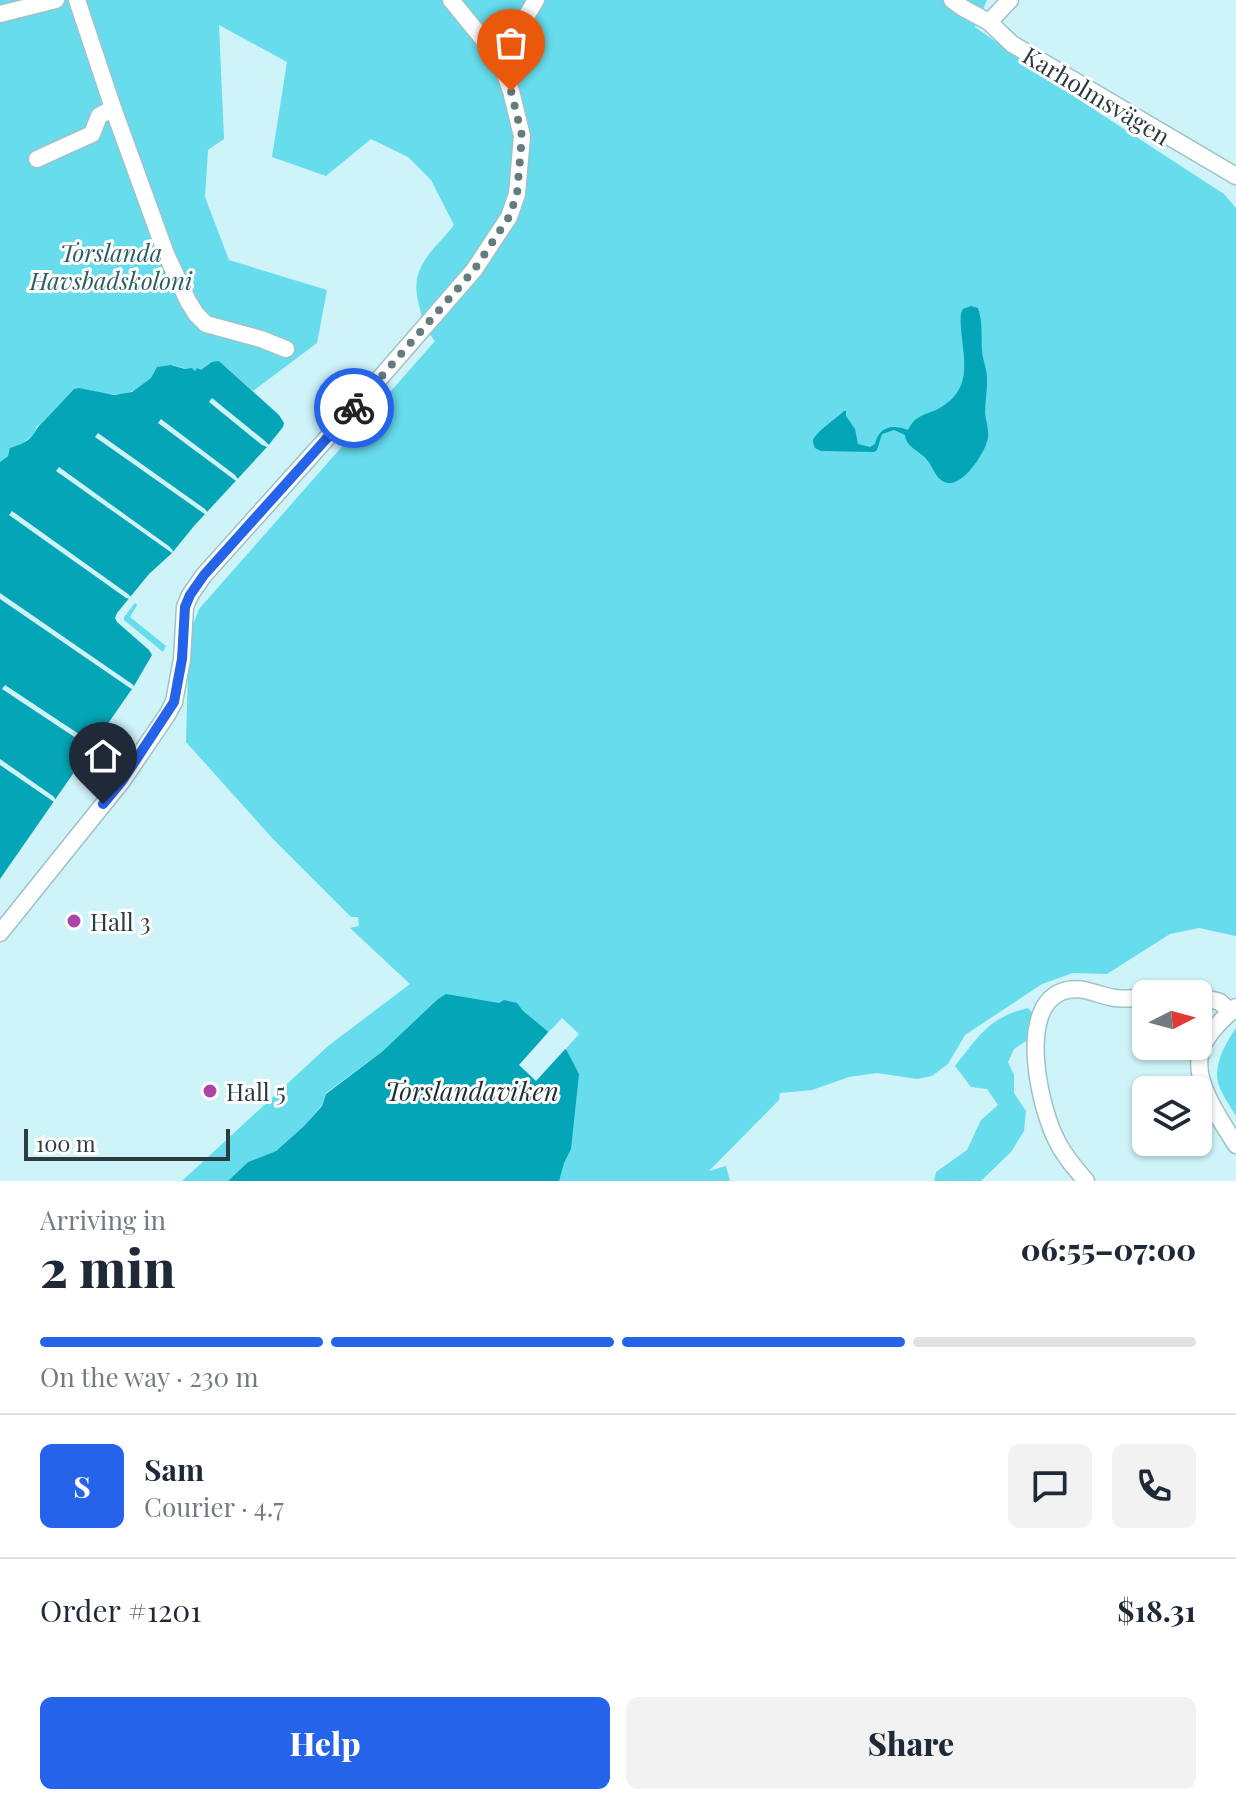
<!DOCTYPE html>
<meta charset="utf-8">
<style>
body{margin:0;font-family:"Playfair Display",serif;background:#f2f2f3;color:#1f2937;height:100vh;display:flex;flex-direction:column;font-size:30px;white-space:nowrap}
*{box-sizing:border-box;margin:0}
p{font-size:26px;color:#747a83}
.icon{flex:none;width:44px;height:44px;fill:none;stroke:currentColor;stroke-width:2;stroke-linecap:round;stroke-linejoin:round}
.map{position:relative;height:1181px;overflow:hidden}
.sheet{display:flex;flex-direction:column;background:#fff;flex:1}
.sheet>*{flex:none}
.needle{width:52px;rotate:84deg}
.tools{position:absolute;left:1132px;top:980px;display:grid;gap:16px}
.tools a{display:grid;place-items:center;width:80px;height:80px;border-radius:12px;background:#fff;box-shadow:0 2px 6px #0004;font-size:40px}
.scale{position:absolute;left:24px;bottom:20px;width:206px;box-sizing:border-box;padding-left:8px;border:4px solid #2d3c3e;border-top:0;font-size:22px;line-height:28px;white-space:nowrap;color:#2d3c3e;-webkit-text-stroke:6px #fff;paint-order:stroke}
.pin{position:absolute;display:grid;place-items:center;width:68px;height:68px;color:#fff;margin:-82px -34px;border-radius:50% 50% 50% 0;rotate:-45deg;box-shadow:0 0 8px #0007}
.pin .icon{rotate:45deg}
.courier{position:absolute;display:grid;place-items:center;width:80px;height:80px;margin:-40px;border:6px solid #2563eb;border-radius:50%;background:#fff;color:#222;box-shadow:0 2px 10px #0007}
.head em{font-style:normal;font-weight:800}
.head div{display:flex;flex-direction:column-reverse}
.head{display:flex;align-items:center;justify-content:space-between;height:136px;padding:0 40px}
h1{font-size:52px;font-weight:800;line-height:60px}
.bar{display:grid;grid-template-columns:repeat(4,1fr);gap:12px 8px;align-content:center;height:96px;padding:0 40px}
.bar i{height:10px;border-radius:6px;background:#e0e1e3}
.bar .active{background:#2563eb}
.bar p{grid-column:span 4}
.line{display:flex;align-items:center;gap:20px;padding:0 40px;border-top:2px solid #e0e1e3}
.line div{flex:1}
.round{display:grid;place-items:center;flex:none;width:84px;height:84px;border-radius:12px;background:#f2f2f3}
.action{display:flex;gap:16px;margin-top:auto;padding:16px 40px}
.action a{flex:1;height:92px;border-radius:12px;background:#2563eb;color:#fff;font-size:32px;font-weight:800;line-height:92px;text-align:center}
.action a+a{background:#f2f2f3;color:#1f2937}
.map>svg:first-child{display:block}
.green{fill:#67dcec}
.water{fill:#04a5b6}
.pier{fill:#cef3f9}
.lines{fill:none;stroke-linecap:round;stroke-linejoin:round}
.minor-casing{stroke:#9ec2c7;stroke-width:19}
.minor{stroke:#fff;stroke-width:16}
.done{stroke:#657c7f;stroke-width:8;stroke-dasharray:0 14.4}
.route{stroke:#2563eb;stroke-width:10}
.poi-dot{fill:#ad44a7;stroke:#fff;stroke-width:3}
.labels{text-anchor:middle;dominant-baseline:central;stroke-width:6;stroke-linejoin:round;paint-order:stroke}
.street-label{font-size:24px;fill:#2d3c3e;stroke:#fff}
.park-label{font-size:24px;font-style:italic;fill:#295e65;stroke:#fff}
.poi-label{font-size:24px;fill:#2d3c3e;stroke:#fff;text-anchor:start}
.water-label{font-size:26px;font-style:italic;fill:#192f32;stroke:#fff}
</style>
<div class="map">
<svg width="1236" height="1181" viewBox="0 0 1236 1181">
<rect width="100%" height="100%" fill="#cef3f9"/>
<g class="green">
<path d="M0,0H987L975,27L1084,103L1224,194L1236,208V936L1199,928L1170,934L1107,974L1073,973L1042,984L965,1035L948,1064L932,1076L917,1079L877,1073L849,1077L812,1090L780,1093L779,1100L709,1171L726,1166L730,1181H546L551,1066L579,1034L562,1018L537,1045L383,1051L326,1093L322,1105L304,1126L276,1151L248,1162L228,1181H182L328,1046L410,984L350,928L359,926L358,917H351L273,839L186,742L189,635L199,609L435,341C423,325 423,321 418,301C410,265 433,252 454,225L431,180L408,157L371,139L326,176L272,157L287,62L219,25L224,139L208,150L205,197L229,260L327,290L317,343L253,391L219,361L201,370L194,371L172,365L154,372L152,378C144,382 138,390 130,392C114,398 95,391 79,388L74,389L43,422L37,426L34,434L0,462Z"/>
<polygon points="135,603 137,605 130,617 166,646 163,652 124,620 124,617"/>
<path d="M1028,1008L1034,1015L1029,1039L1014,1049L1008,1062L1014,1075V1093L1026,1111L1024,1131L1011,1152L981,1181H934L936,1172L967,1150L981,1120L998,1105L987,1089L971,1087L955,1066C979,1036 988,1018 1028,1008Z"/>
<path d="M1236,1028V1116C1231,1107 1224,1098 1220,1088C1211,1068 1225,1044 1236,1028Z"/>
</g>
<g class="water">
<path d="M971,306L978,308C983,323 981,336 982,351C983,362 988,371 987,382C987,392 985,403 985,413C986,421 989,430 988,438C986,451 965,484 949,483C937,482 934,469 928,461C921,451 906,448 905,435L894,430L882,434L877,450L874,452L821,451L815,448C814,445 813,443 813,441C813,434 838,417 844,411H846V416L855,429L858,444L870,447L875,444C879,426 893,424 908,430C917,412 928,416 943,406C979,383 958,346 961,313L963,309Z"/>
<path d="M219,361L279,415L284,423L283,427L267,447L194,526L172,553L149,574L117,613L115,618L117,622L149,650L152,655L134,686L0,879V462L8,456L10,448C19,445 26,443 32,436C36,431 37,427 43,422L74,389L79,388L114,395L132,392L151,378L157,367L171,365L185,369L192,368L195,371L197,368L201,370L212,362Z"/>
<polygon points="446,994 499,1003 504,1000 517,1003 523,1011 551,1034 567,1051 579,1074 571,1149 564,1163 559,1181 228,1181 248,1162 276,1151 304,1126 322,1106 326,1094 383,1051 438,999"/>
</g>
<g class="pier">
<polygon points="212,398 265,441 269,445 267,447 262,445 209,402"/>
<polygon points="161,419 235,475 238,479 236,481 158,423"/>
<polygon points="98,433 205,509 208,513 206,515 95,437"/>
<polygon points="59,467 170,547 173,551 172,553 56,471"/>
<polygon points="12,511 128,594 131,597 130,599 126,598 9,515"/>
<polygon points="0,593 132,684 134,686 132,689 130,688 0,599"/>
<polygon points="5,685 91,742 93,746 92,747 88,746 2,689"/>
<polygon points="0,759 53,796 56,800 54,802 0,765"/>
<polygon points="551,1029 568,1046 536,1081 519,1065"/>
</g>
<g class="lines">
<defs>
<g id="minor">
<polyline points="77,0 113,108 166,254 188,301 196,314 206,324 261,339 286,349"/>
<polyline points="952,0 963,8 989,22"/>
<polyline points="1010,0 989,22 1012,44 1236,176"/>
<polyline points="0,14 56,0"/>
<polyline points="500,60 536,0"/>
<polyline points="37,159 92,134 99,116 113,108"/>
<polyline points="0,933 122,781 167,715 174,702 182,659 185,607 190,595 204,575 354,408 474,270 509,217 517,194 522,136 511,91 500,60 451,0"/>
<polyline points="1163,994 1175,992 1191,994"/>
<polyline points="1198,996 1220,1002 1231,1012"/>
<path d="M1236,1007C1224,1018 1209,1031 1203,1046C1188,1077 1221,1120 1236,1145"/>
<path d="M1086,1181C1075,1168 1064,1156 1057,1141C1040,1109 1017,1010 1061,992C1080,984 1096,995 1115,998C1126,999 1136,999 1146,997"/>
</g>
</defs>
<use href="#minor" class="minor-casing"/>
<use href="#minor" class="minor"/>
</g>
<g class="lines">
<polyline class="done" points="354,408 474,270 509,217 517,194 522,136 511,91"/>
<polyline class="route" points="103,804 122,781 174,702 182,659 185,607 190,595 204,575 354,408"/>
</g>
<g class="poi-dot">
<circle cx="74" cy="921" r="8"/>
<circle cx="210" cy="1091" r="8"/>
</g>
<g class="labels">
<g class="street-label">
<text transform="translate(1097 95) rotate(31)">Karholmsvägen</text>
</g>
<g class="park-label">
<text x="111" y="252">Torslanda<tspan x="111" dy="28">Havsbadskoloni</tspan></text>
</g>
<g class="poi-label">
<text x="90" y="921">Hall 3</text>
<text x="226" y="1091">Hall 5</text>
</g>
<g class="water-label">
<text x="472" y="1090">Torslandaviken</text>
</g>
</g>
</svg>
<div class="tools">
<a><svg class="needle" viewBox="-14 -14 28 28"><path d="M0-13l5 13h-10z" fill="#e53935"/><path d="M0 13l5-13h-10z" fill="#747a83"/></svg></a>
<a><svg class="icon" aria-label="layers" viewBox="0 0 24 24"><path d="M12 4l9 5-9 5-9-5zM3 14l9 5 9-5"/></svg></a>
</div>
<div class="scale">100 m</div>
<div class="pin" style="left:511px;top:91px;background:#ea580c"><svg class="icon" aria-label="bag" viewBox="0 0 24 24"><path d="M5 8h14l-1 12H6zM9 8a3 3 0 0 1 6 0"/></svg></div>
<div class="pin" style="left:103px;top:804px;background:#1f2937"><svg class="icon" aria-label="home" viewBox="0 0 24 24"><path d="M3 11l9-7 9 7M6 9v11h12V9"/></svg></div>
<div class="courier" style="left:354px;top:408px"><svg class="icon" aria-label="bike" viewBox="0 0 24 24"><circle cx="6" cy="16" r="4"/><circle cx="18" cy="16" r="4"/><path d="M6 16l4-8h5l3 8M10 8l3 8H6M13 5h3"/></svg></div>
</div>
<section class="sheet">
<div class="head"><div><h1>2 min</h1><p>Arriving in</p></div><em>06:55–07:00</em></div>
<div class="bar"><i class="active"></i><i class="active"></i><i class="active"></i><i></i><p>On the way · 230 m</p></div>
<div class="line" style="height:144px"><b class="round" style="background:#2563eb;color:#fff">S</b><div><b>Sam</b><p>Courier · 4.7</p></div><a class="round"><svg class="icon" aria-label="chat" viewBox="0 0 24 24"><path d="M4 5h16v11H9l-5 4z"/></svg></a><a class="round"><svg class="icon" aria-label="phone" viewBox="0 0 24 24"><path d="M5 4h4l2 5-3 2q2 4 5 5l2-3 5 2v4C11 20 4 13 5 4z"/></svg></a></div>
<div class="line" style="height:104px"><div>Order #1201</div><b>$18.31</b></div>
<div class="action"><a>Help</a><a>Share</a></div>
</section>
